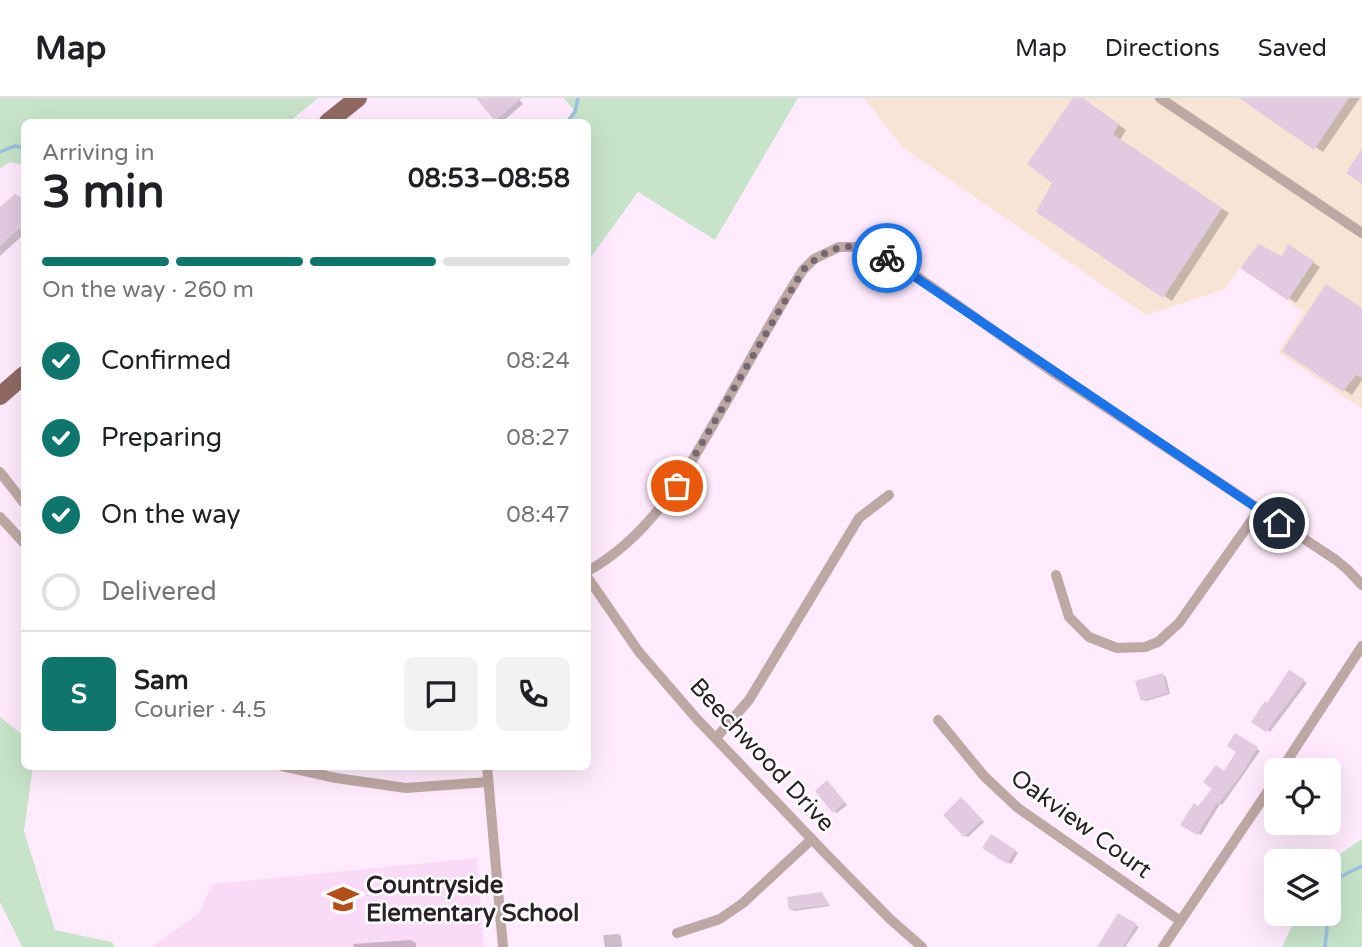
<!DOCTYPE html>
<meta charset="utf-8">
<style>
body{margin:0;font-family:"Varela Round",sans-serif;background:#f2f2f2;color:#202124;height:100vh;display:flex;flex-direction:column;font-size:26px;white-space:nowrap}
*{box-sizing:border-box;margin:0}
p{font-size:23px;color:#757577}
.icon{flex:none;width:38px;height:38px;fill:none;stroke:currentColor;stroke-width:2;stroke-linecap:round;stroke-linejoin:round}
.map{position:relative;flex:1;overflow:hidden}
.details{position:absolute;left:21px;top:21px;width:570px;height:651px;display:flex;flex-direction:column;background:#fff;border-radius:10px;box-shadow:0 7px 28px #0002}
.details>*{flex:none}
.buttons{position:absolute;left:1264px;top:660px;display:grid;gap:14px}
.buttons a{display:grid;place-items:center;width:77px;height:77px;border-radius:10px;background:#fff;box-shadow:0 7px 28px #0002;font-size:35px}
.pin{position:absolute;display:grid;place-items:center;width:60px;height:60px;color:#fff;margin:-30px;border:4px solid #fff;border-radius:50%;box-shadow:0 2px 7px #0007}
.courier{position:absolute;display:grid;place-items:center;width:70px;height:70px;margin:-35px;border:5px solid #1a73e8;border-radius:50%;background:#fff;color:#222;box-shadow:0 2px 9px #0007}
.overview em{font-style:normal;font-weight:700}
.overview div{display:flex;flex-direction:column-reverse}
.overview{display:flex;align-items:center;justify-content:space-between;height:119px;padding:0 21px}
h1{font-size:46px;font-weight:700;line-height:52px}
.bar{display:grid;grid-template-columns:repeat(4,1fr);gap:10px 7px;align-content:center;height:84px;padding:0 21px}
.bar i{height:9px;border-radius:5px;background:#e0e0e0}
.bar .active{background:#0f766e}
.bar p{grid-column:span 4}
.line{display:flex;align-items:center;gap:18px;padding:0 21px;border-top:2px solid #e0e0e0}
.line div{flex:1}
.round{display:grid;place-items:center;flex:none;width:74px;height:74px;border-radius:10px;background:#f2f2f2}
ol{padding:0 21px;list-style:none}
li{display:flex;align-items:center;gap:21px;height:77px}
li p{margin-inline-start:auto}
li .icon{padding:7px;border-radius:50%;background:#0f766e;color:#fff;stroke-width:4}
li:last-child{color:#757577}
li i{width:38px;height:38px;border:4px solid #e0e0e0;border-radius:50%}
header{display:flex;align-items:center;gap:42px;box-sizing:border-box;height:98px;padding:0 35px;background:#fff;border-bottom:2px solid #e0e0e0}
header strong{font-size:33px}
nav{display:flex;gap:38px;margin-inline-start:auto;font-size:24px}
.map>svg:first-child{display:block}
.built{fill:#fadbf7}
.industrial{fill:#f8e4d5}
.green{fill:#c7e4ca}
.shadow{fill:#0003}
.lines{fill:none;stroke-linecap:round;stroke-linejoin:round}
.stream{stroke:#9cc0e0;stroke-width:3.5}
.building{fill:#e2cae0}
.street{stroke:#bea8a4;stroke-width:10}
.primary{stroke:#916964;stroke-width:18}
.done{stroke:#756873;stroke-width:7;stroke-dasharray:0 12.6}
.route{stroke:#1a73e8;stroke-width:9}
.labels{text-anchor:middle;dominant-baseline:central;stroke-width:5;stroke-linejoin:round;paint-order:stroke}
.street-label{font-size:24px;fill:#2a2129;stroke:#fff}
.poi-label{font-size:24px;font-weight:bold;fill:#2a2129;stroke:#fff;text-anchor:start}
</style>
<header>
<strong>Map</strong>
<nav><a>Map</a><a>Directions</a><a>Saved</a></nav>
</header>
<div class="map">
<svg width="1362" height="849" viewBox="0 0 1362 849">
<rect width="100%" height="100%" fill="#ffebfd"/>
<polygon class="built" points="477,760 484,849 151,849 199,815 212,786"/>
<polygon class="industrial" points="864,0 1362,0 1362,311 1278,254 1304,214 1240,170 1225,191 1146,217 902,49"/>
<g class="green">
<polygon points="0,0 318,0 289,24 24,24 24,67 10,64 0,71"/>
<polygon points="563,0 798,0 715,142 638,94 588,163 588,24 565,24 574,12"/>
<polygon points="0,619 24,638 24,668 33,669 24,733 55,832 112,844 115,849 22,849 0,804"/>
<polygon points="1362,741 1362,849 1282,849 1298,816 1328,816 1328,764"/>
</g>
<g class="shadow">
<polygon points="478,0 518,0 523,6 502,24 496,21"/>
<polygon points="1075,0 1081,0 1126,32 1120,42 1229,115 1172,203 1038,113 1054,84"/>
<polygon points="1242,0 1360,0 1323,54"/>
<polygon points="15,98 24,103 24,136 0,158 0,111"/>
<polygon points="1296,153 1320,169 1296,205 1289,200 1282,160"/>
<polygon points="1362,211 1362,282 1352,297 1284,252"/>
<polygon points="1289,574 1307,585 1270,634 1254,623 1268,607"/>
<polygon points="1162,577 1166,579 1170,596 1146,603 1142,601"/>
<polygon points="1236,637 1260,653 1222,707 1220,706 1201,737 1183,726 1199,710 1238,653"/>
<polygon points="828,684 847,707 837,715 834,713"/>
<polygon points="965,703 984,724 968,739 965,738"/>
<polygon points="992,738 1018,755 1011,766 985,750"/>
<polygon points="822,796 830,808 794,813 791,811"/>
<polygon points="1118,817 1139,829 1125,849 1099,849"/>
<polygon points="618,836 621,838 622,849 605,849 603,837"/>
<polygon points="410,842 416,845 416,849 354,849 353,846"/>
</g>
<g class="lines">
<g class="stream">
<polyline points="567,24 575,14 578,0"/>
<polyline points="0,54 15,48 24,50"/>
<polyline points="1328,789 1334,782 1362,768"/>
<polyline points="1324,816 1327,829 1325,849"/>
</g>
</g>
<g class="building">
<polygon points="476,0 522,0 495,23"/>
<polygon points="1073,0 1083,0 1119,26 1113,36 1222,110 1163,200 1036,114 1052,85 1027,66"/>
<polygon points="1239,0 1349,0 1314,52"/>
<polygon points="1362,50 1362,86 1346,75"/>
<polygon points="15,96 24,101 24,134 19,131 0,148 0,109"/>
<polygon points="1259,146 1282,158 1288,146 1314,163 1288,202 1240,170"/>
<polygon points="1326,186 1362,210 1362,280 1356,277 1343,294 1282,253"/>
<polygon points="1289,572 1305,582 1266,634 1251,624 1265,603 1267,605"/>
<polygon points="1163,575 1168,595 1141,603 1135,583"/>
<polygon points="1235,635 1258,649 1243,674 1218,707 1217,705 1197,737 1180,727 1194,705 1198,708 1212,691 1203,684 1216,667 1224,673 1236,654 1227,648"/>
<polygon points="827,682 845,704 833,715 815,693"/>
<polygon points="961,699 982,722 964,739 943,717"/>
<polygon points="991,736 1016,752 1007,766 982,750"/>
<polygon points="822,794 828,807 789,812 787,799"/>
<polygon points="1118,815 1137,826 1123,849 1097,849"/>
</g>
<g class="lines">
<g class="street">
<polyline points="1160,0 1362,135"/>
<polyline points="0,374 24,405"/>
<polyline points="0,419 24,445"/>
<path d="M588,473C655,435 688,370 725,306C751,261 775,215 803,172L814,161L839,149H861L880,156L915,177L1051,273L1336,462L1348,472L1362,487"/>
<polyline points="1056,477 1069,519 1089,539 1117,550 1145,549 1158,544 1179,525 1259,412"/>
<polyline points="588,480 639,554 696,620 825,755 890,821 922,849"/>
<polyline points="938,622 984,678 1018,710 1179,822"/>
<polyline points="716,640 749,602 859,420 889,397"/>
<polyline points="282,668 336,680 406,690 488,684"/>
<polyline points="487,668 503,849"/>
<polyline points="1281,672 1362,548"/>
<polyline points="677,835 720,821 743,805 812,741"/>
<polyline points="1163,849 1276,681"/>
</g>
<g class="primary">
<polyline points="328,24 358,0"/>
<polyline points="0,298 24,277"/>
</g>
</g>
<g class="lines">
<path class="done" d="M677,388L803,172C830,146 854,141 887,160"/>
<polyline class="route" points="887,160 1279,425"/>
</g>
<defs>
<symbol id="school-bare" viewBox="-9 -9 18 18"><path d="M0-5L7-2L0 1L-7-2ZM-4 1L0 2.5L4 1V4Q0 6-4 4Z" fill="#b14f17" stroke="#fff" stroke-width="2.5" paint-order="stroke"/></symbol>
</defs>
<g fill-rule="evenodd">
<use href="#school-bare" x="321" y="779" width="44" height="44"/>
</g>
<g class="labels">
<g class="street-label">
<text transform="translate(762 657) rotate(47)">Beechwood Drive</text>
<text transform="translate(1081 726) rotate(36)">Oakview Court</text>
</g>
<g class="poi-label">
<text x="366" y="787">Countryside<tspan x="366" dy="28">Elementary School</tspan></text>
</g>
</g>
</svg>
<div class="buttons">
<a><svg class="icon" aria-label="locate" viewBox="0 0 24 24"><circle cx="12" cy="12" r="6"/><path d="M12 2v4M12 18v4M2 12h4M18 12h4"/></svg></a>
<a><svg class="icon" aria-label="layers" viewBox="0 0 24 24"><path d="M12 4l9 5-9 5-9-5zM3 14l9 5 9-5"/></svg></a>
</div>
<div class="pin" style="left:677px;top:388px;background:#ea580c"><svg class="icon" aria-label="bag" viewBox="0 0 24 24"><path d="M5 8h14l-1 12H6zM9 8a3 3 0 0 1 6 0"/></svg></div>
<div class="pin" style="left:1279px;top:425px;background:#1f2937"><svg class="icon" aria-label="home" viewBox="0 0 24 24"><path d="M3 11l9-7 9 7M6 9v11h12V9"/></svg></div>
<div class="courier" style="left:887px;top:160px"><svg class="icon" aria-label="bike" viewBox="0 0 24 24"><circle cx="6" cy="16" r="4"/><circle cx="18" cy="16" r="4"/><path d="M6 16l4-8h5l3 8M10 8l3 8H6M13 5h3"/></svg></div>
<section class="details">
<div class="overview"><div><h1>3 min</h1><p>Arriving in</p></div><em>08:53–08:58</em></div>
<div class="bar"><i class="active"></i><i class="active"></i><i class="active"></i><i></i><p>On the way · 260 m</p></div>
<ol>
<li><svg class="icon" aria-label="check" viewBox="0 0 24 24"><path d="M5 12l5 5 9-10"/></svg>Confirmed<p>08:24</p></li>
<li><svg class="icon" aria-label="check" viewBox="0 0 24 24"><path d="M5 12l5 5 9-10"/></svg>Preparing<p>08:27</p></li>
<li><svg class="icon" aria-label="check" viewBox="0 0 24 24"><path d="M5 12l5 5 9-10"/></svg>On the way<p>08:47</p></li>
<li><i></i>Delivered</li>
</ol>
<div class="line" style="height:126px"><b class="round" style="background:#0f766e;color:#fff">S</b><div><b>Sam</b><p>Courier · 4.5</p></div><a class="round"><svg class="icon" aria-label="chat" viewBox="0 0 24 24"><path d="M4 5h16v11H9l-5 4z"/></svg></a><a class="round"><svg class="icon" aria-label="phone" viewBox="0 0 24 24"><path d="M5 4h4l2 5-3 2q2 4 5 5l2-3 5 2v4C11 20 4 13 5 4z"/></svg></a></div>
</section>
</div>
